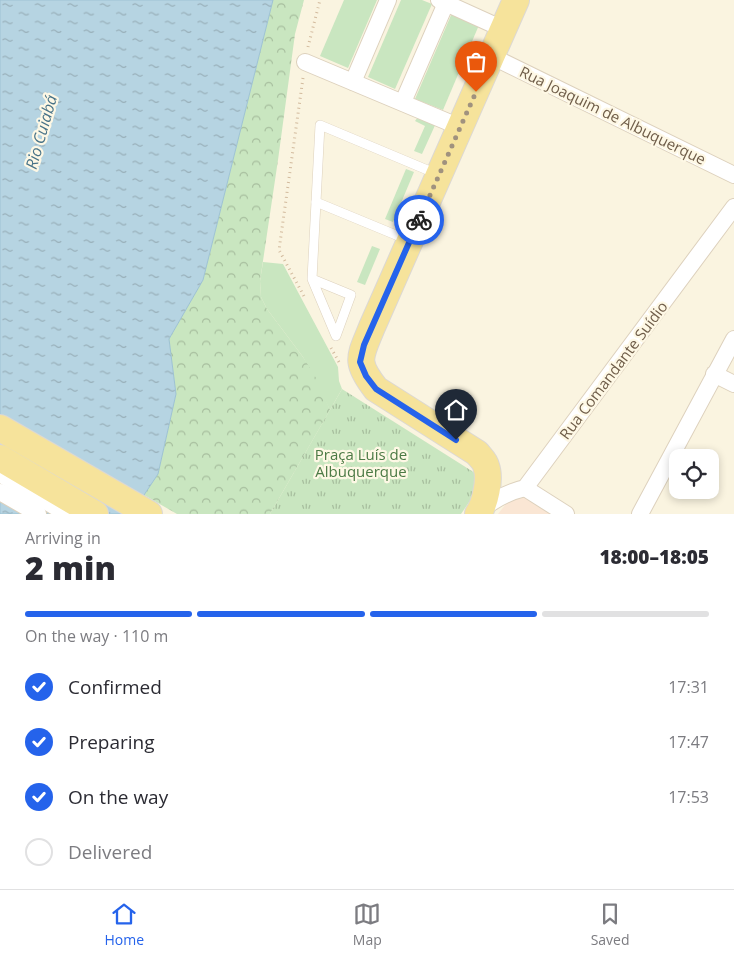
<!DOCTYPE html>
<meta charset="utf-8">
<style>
body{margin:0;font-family:"Open Sans",sans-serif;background:#f2f2f3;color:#2b2b33;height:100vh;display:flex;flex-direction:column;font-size:19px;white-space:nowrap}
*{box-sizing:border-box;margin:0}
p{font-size:16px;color:#7c7c81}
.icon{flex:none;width:28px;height:28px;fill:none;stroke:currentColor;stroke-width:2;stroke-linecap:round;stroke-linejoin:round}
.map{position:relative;height:514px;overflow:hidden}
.sheet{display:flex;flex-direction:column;background:#fff;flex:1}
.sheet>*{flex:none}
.controls{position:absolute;left:669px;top:449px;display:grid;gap:10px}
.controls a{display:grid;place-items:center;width:50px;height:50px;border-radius:10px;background:#fff;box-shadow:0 2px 8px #0003;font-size:25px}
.pin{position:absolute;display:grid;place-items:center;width:42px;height:42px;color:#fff;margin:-51px -21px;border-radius:50% 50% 50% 0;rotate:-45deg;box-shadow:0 0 5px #0007}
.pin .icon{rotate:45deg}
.courier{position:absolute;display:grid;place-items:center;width:50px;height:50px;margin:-25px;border:4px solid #2563eb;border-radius:50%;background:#fff;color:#222;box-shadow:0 1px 6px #0007}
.summary em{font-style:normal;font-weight:800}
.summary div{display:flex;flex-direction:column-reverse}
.summary{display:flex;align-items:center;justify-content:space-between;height:85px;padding:0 25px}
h1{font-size:32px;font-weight:800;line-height:38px}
.bar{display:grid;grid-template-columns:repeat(4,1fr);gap:8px 5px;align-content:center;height:60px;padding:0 25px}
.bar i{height:6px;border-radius:4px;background:#e1e1e2}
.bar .on{background:#2563eb}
.bar p{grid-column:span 4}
ol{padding:0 25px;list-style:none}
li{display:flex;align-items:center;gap:15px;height:55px}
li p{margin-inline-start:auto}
li .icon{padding:5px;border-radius:50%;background:#2563eb;color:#fff;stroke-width:4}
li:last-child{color:#7c7c81}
li i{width:28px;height:28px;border:2px solid #e1e1e2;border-radius:50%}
.tabs{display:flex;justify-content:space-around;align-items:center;height:70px;border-top:1px solid #e1e1e2;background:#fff;font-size:14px;color:#7c7c81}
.tabs a{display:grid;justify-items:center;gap:2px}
.tabs .on{color:#2563eb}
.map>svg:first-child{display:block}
.commercial{fill:#fae6d4}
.grass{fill:#c9e6c0}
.forest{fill:url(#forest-crowns)}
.park{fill:url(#park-tufts)}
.water{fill:url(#water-ripples);stroke:#9dc2d3}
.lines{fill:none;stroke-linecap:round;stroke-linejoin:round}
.lane-casing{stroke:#ddd1bd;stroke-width:10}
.street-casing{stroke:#ddd1bd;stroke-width:18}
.primary-casing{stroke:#dcd8d3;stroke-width:28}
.path{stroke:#d2ba9d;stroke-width:3;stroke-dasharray:1 4;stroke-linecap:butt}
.lane{stroke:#fff;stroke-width:9}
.street{stroke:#fff;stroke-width:16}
.primary{stroke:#f6e39b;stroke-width:26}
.done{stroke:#a0927e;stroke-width:5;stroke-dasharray:0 9}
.route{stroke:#2563eb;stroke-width:6}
.labels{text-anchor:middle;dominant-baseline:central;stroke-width:4.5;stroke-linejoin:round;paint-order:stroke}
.street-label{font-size:15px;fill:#6f5d49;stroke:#fef8e5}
.park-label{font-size:15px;fill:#4c7a45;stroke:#fef8e5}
.water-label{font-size:16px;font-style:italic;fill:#487388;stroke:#fef8e5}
</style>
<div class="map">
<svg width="734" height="514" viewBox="0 0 734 514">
<defs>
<pattern id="forest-crowns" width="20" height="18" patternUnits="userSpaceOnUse" patternTransform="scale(1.25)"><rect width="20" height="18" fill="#c9e6c0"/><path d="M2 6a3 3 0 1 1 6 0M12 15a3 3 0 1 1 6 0" fill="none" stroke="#a7be9e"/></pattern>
<pattern id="park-tufts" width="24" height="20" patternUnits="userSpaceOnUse" patternTransform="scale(1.25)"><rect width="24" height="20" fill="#c9e6c0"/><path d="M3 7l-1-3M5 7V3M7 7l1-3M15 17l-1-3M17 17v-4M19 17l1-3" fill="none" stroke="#a7be9e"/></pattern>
<pattern id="water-ripples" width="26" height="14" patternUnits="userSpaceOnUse" patternTransform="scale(1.25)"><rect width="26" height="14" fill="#b6d4e2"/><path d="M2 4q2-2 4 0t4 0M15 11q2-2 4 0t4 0" fill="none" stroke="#98afb9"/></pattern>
</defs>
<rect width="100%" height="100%" fill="#faf4e0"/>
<polygon class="commercial" points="529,497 555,514 498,514 509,500"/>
<g class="grass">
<polygon points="344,0 377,0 348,68 320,56"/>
<polygon points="401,0 422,0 432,4 395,89 368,77"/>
<polygon points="452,13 479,25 443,110 415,99"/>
<polygon points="418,117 437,121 422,154 414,151 425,126 415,121"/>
<polygon points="406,169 414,172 393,222 385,219"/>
<polygon points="372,246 380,249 365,285 357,282"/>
<polygon points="263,262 283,264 338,367 339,381 342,389 270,514 330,410 303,357 267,309 261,297 260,281"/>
</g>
<polygon class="forest" points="273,0 304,0 295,34 278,160 260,281 261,297 267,309 303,357 316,378 330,410 270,514 177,514 144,495 158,474 176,394 169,339 203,280"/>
<polygon class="park" points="342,389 475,473 476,492 461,514 270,514"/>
<polygon class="water" points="0,0 273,0 203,280 169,339 176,394 158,474 144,495 150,514 0,514"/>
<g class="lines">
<defs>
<g id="lane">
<polyline points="316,202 408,240"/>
<polyline points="312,279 351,295 336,336 312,279 320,125 437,174"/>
</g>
<g id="street">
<polyline points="439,0 503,29"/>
<polyline points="491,56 734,175"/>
<polyline points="305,62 448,122"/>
<polyline points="353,82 388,0"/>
<polyline points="403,102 446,3"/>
<polyline points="714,374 734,384"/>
<polyline points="0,474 67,514"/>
<polyline points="525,488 566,514"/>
<polyline points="0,492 38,514"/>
<path d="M481,510C495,499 508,492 525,488L734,207"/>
<polyline points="640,514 734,339"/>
</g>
<g id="primary">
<polyline points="0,428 149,514"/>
<polyline points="0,458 95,514"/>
<path d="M478,514C485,504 491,479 486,466C485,461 480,457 477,453L376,389C354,361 360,357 372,327L516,0"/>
</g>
</defs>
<use href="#lane" class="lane-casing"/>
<use href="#street" class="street-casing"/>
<use href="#primary" class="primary-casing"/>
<g class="path">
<polyline points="308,47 320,0"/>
<polyline points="303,78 279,250 305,298"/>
<polyline points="331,348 339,362"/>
</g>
<use href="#lane" class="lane"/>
<use href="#street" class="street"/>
<use href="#primary" class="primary"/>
</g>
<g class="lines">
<polyline class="done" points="419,220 476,92"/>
<polyline class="route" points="419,220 364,345 360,362 366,376 376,389 456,440"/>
</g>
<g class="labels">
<g class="street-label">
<text transform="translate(613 115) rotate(26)">Rua Joaquim de Albuquerque</text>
<text transform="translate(613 370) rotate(-53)">Rua Comandante Suídio</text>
</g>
<g class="park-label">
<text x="361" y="454">Praça Luís de<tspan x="361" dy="17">Albuquerque</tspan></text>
</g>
<g class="water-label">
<text transform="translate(41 132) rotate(-74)">Rio Cuiabá</text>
</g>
</g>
</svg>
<div class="controls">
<a><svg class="icon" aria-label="locate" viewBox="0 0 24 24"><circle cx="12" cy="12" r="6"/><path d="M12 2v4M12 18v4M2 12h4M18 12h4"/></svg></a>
</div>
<div class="pin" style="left:476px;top:92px;background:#ea580c"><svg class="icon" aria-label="bag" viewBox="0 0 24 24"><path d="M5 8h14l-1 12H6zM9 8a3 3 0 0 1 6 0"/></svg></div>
<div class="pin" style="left:456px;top:440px;background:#1f2937"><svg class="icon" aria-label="home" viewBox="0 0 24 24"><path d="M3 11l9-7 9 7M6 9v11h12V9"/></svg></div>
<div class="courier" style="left:419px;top:220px"><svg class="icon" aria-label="bike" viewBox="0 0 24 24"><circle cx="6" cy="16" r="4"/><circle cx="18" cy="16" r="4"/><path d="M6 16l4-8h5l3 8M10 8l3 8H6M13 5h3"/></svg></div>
</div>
<section class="sheet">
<div class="summary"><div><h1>2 min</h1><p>Arriving in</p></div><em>18:00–18:05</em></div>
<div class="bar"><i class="on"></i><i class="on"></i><i class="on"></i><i></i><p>On the way · 110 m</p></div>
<ol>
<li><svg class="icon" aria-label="check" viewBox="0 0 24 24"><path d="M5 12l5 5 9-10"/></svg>Confirmed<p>17:31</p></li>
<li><svg class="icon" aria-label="check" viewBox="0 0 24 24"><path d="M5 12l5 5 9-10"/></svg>Preparing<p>17:47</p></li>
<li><svg class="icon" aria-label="check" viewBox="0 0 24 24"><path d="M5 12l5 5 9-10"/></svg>On the way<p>17:53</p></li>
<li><i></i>Delivered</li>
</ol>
</section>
<nav class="tabs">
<a class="on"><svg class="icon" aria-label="home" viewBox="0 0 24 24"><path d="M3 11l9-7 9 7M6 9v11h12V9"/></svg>Home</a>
<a><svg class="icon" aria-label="map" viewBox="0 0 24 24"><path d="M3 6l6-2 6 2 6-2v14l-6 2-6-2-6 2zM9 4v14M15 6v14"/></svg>Map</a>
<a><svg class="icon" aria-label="saved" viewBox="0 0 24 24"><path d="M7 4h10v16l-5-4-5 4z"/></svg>Saved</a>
</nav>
